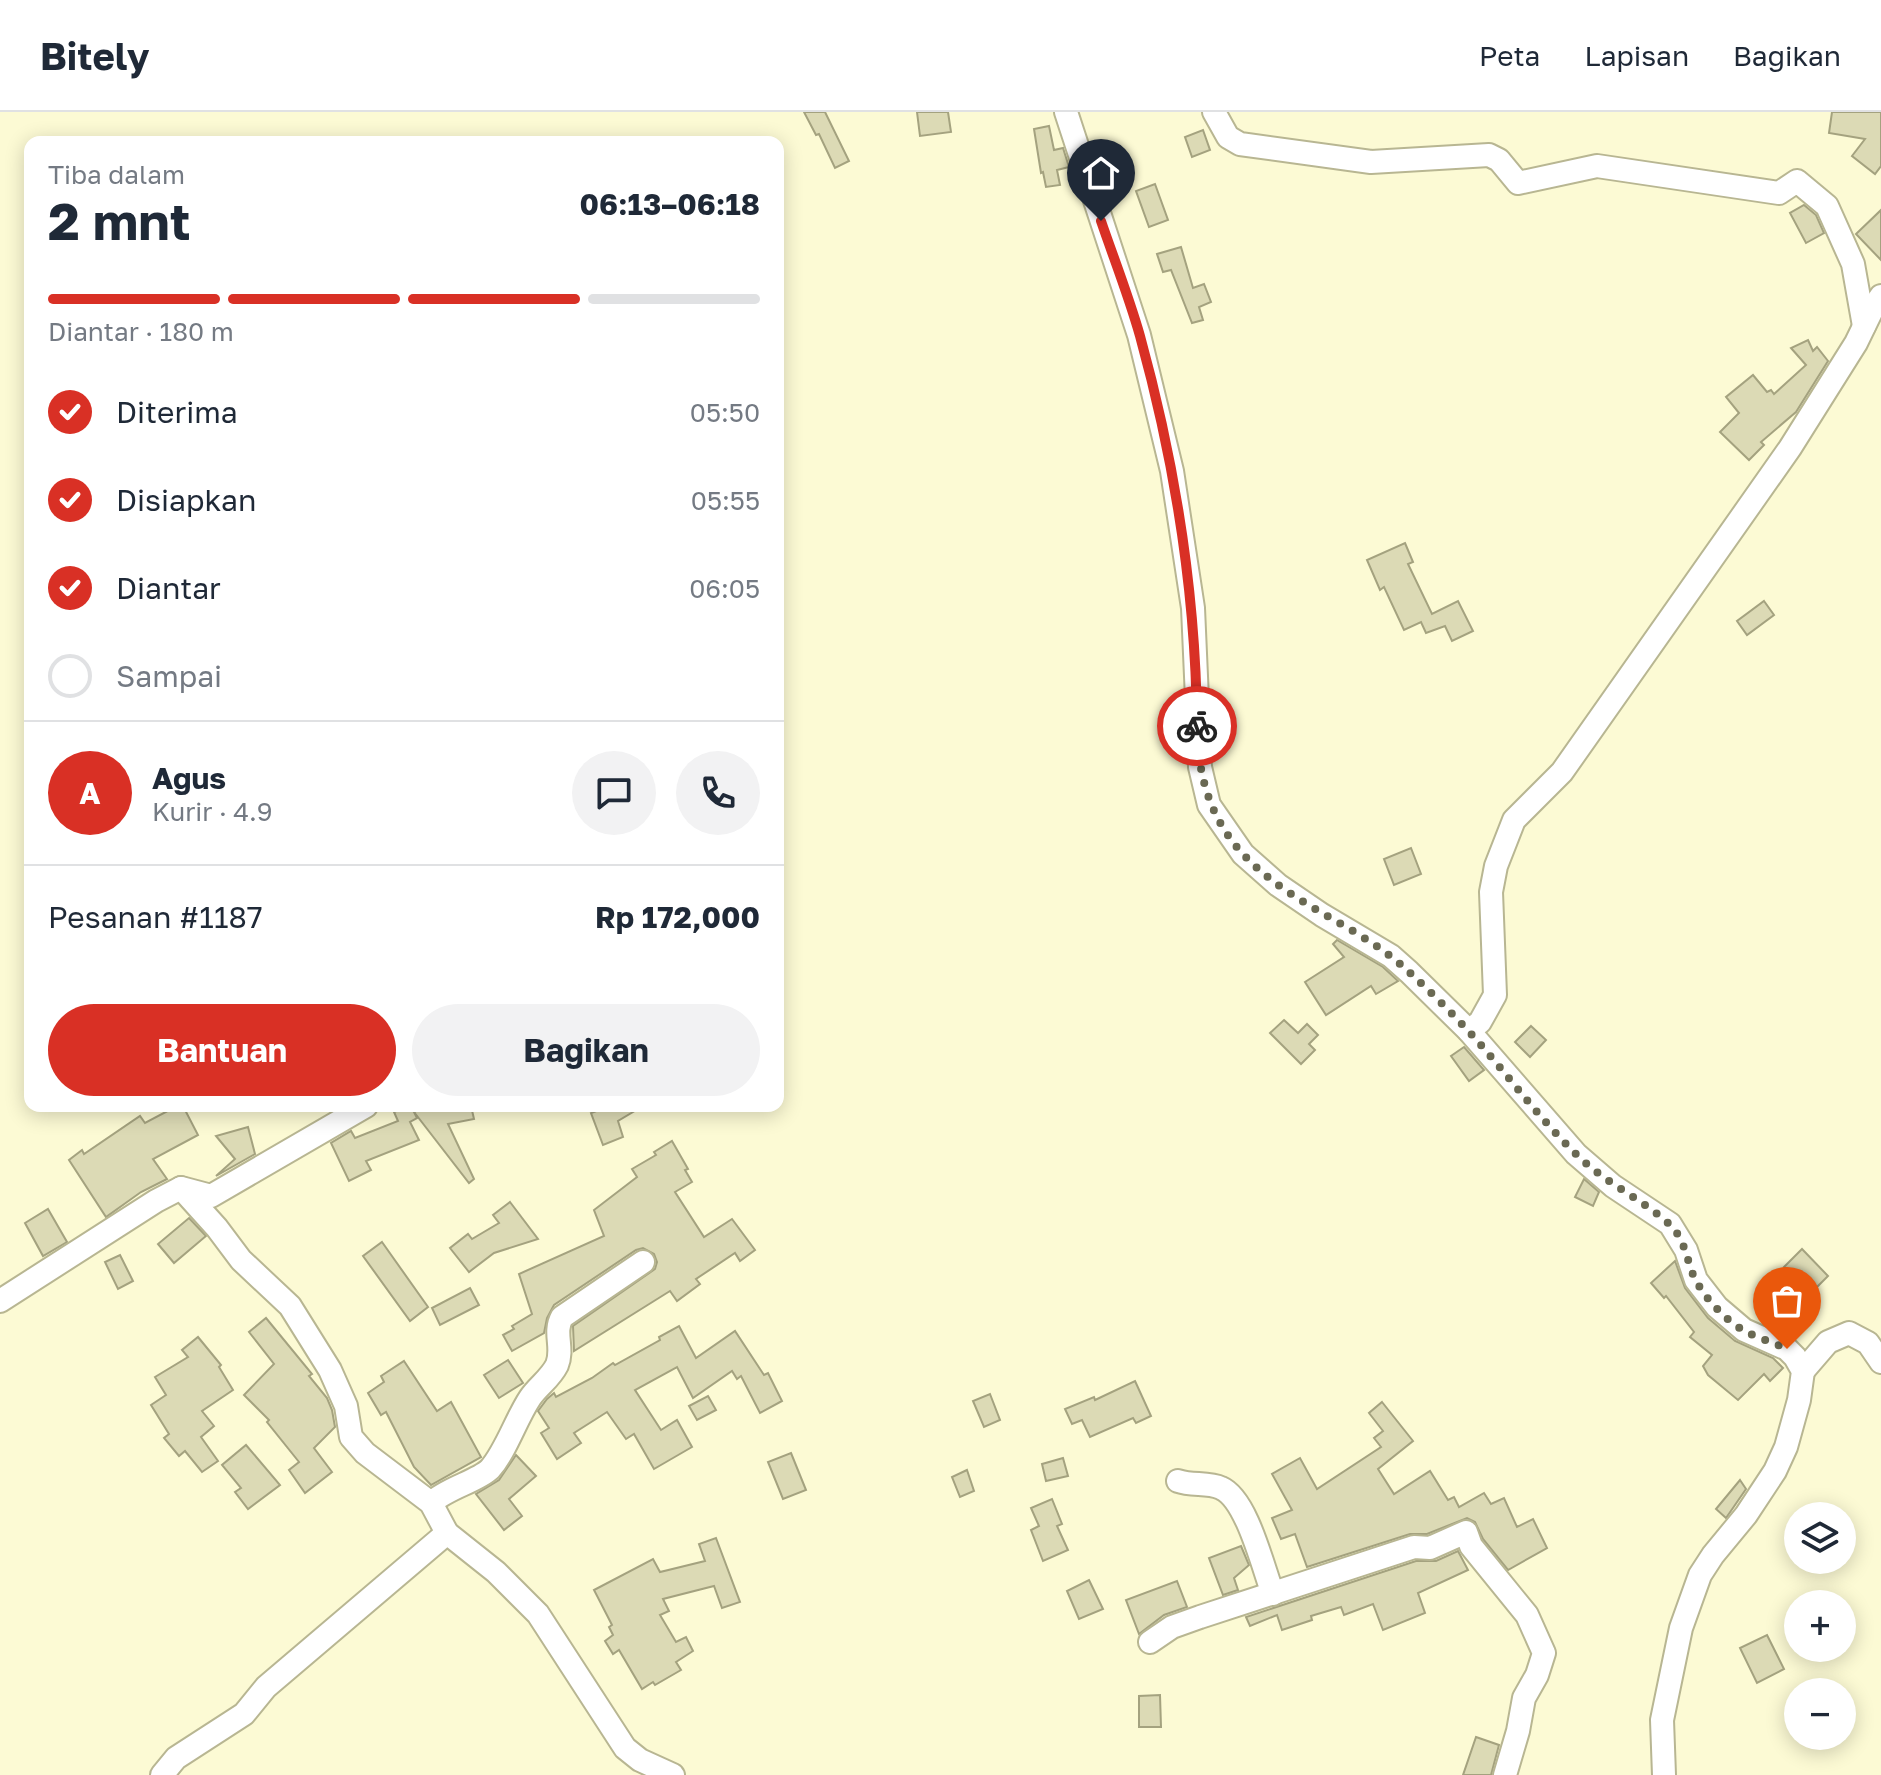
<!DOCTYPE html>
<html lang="id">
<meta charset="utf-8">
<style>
body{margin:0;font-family:"Golos Text",sans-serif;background:#f2f2f3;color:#1f2937;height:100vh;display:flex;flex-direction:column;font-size:30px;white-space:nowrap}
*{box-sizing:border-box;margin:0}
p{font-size:26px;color:#747a83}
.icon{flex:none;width:44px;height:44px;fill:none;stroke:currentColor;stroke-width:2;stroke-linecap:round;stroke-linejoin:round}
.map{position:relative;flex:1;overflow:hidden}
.details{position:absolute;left:24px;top:24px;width:760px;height:976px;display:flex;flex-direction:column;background:#fff;border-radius:16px;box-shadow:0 4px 20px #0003}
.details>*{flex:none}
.buttons{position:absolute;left:1784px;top:1390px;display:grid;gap:16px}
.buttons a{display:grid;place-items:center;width:72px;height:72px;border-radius:50%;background:#fff;box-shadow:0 4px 20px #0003;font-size:40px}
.pin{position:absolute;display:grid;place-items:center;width:68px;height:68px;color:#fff;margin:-82px -34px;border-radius:50% 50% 50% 0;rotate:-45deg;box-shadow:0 0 8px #0007}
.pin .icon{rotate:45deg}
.courier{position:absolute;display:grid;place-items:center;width:80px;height:80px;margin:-40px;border:6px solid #d93025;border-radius:50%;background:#fff;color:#222;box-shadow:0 2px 10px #0007}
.headline em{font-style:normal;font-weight:700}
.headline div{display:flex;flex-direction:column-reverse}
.headline{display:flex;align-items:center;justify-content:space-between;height:136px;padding:0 24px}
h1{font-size:52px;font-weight:700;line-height:60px}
.bar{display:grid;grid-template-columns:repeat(4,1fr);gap:12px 8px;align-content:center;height:96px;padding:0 24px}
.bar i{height:10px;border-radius:6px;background:#e0e1e3}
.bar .active{background:#d93025}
.bar p{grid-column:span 4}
.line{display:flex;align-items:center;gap:20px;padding:0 24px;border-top:2px solid #e0e1e3}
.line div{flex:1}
.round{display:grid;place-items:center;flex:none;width:84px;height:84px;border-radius:42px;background:#f2f2f3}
ol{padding:0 24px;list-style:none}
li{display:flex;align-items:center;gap:24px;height:88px}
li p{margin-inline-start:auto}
li .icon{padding:8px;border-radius:50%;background:#d93025;color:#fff;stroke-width:4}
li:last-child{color:#747a83}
li i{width:44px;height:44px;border:4px solid #e0e1e3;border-radius:50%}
.primary-button{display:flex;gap:16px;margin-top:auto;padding:16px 24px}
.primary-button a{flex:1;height:92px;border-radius:48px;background:#d93025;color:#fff;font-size:32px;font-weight:700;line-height:92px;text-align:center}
.primary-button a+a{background:#f2f2f3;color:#1f2937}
header{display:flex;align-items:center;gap:48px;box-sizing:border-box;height:112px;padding:0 40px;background:#fff;border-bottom:2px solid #e0e1e3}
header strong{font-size:38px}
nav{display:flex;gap:44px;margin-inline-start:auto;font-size:28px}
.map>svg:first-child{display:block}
.building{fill:#dcdab5;stroke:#a4a27f;stroke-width:2}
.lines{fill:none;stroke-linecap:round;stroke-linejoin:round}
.minor-casing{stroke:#b8b692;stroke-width:26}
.minor{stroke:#fff;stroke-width:22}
.done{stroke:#6a6953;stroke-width:8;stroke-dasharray:0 14.4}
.route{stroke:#d93025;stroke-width:10}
</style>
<header>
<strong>Bitely</strong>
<nav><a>Peta</a><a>Lapisan</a><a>Bagikan</a></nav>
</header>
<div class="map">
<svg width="1881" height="1663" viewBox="0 0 1881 1663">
<rect width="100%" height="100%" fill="#fcfad4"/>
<g class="building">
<polygon points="804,0 825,0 849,49 835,56 819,22 816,23"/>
<polygon points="917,0 948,0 951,20 920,24"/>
<polygon points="1832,0 1881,0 1881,54 1875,62 1852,44 1865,27 1829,21"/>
<polygon points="1049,14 1054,38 1063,36 1069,55 1057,58 1060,73 1046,75 1043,60 1041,61 1034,17"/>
<polygon points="1203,18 1210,38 1192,45 1185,25"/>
<polygon points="1155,72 1168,108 1149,115 1136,79"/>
<polygon points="1804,93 1816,103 1824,121 1806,131 1790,101"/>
<polygon points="1881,98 1881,148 1856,122"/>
<polygon points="1181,135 1193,176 1204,172 1211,190 1199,195 1203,208 1192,211 1171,158 1163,160 1157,142"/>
<polygon points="1808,228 1813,239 1817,235 1828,249 1796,300 1761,330 1764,333 1749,348 1720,320 1739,301 1726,285 1753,263 1767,280 1771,278 1774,282 1806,253 1791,236"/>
<polygon points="1405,431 1413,450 1408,452 1432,502 1458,489 1473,519 1452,529 1445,514 1426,521 1421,510 1404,518 1384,475 1380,478 1367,448"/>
<polygon points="1764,489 1774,503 1747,523 1737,509"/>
<polygon points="1411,736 1421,762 1394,773 1384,747"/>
<polygon points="1337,828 1383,855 1398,869 1376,882 1371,874 1326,903 1305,870 1344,845 1333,832"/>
<polygon points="1284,908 1298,921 1307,912 1318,923 1309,932 1315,938 1301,952 1270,921"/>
<polygon points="1531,914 1546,928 1530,945 1515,930"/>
<polygon points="1464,935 1484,958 1469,969 1451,944"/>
<polygon points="177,994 183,994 198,1023 153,1047 167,1067 141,1080 106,1105 69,1048 82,1038 84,1042 140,1004 145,1011"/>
<polygon points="409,994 414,1000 428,994 471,994 474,1007 448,1012 474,1067 469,1071 414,1000 417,1006 410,1010 419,1028 366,1049 371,1058 349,1069 331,1031 351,1019 355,1026 398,1009 394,1000"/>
<polygon points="610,994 643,994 618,1009 623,1025 603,1033 591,1001"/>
<polygon points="248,1015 255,1042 216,1064 235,1047 216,1024"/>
<polygon points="672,1029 688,1057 685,1058 692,1070 675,1080 704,1125 732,1107 755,1138 740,1149 735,1141 696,1167 700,1172 677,1189 670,1179 574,1239 573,1214 655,1157 657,1150 654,1142 643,1136 636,1138 554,1193 547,1206 544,1221 512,1239 503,1223 514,1217 512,1214 532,1202 519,1162 604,1124 594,1098 637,1065 632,1057 656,1043 654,1040"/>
<polygon points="1584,1067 1599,1080 1593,1094 1575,1085"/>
<polygon points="510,1090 538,1127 494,1141 469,1160 450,1136 468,1122 472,1127 499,1111 493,1103"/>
<polygon points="48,1097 67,1130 43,1144 25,1111"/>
<polygon points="189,1106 206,1124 174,1151 158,1132"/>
<polygon points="382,1130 428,1195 410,1209 363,1144"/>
<polygon points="1802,1137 1828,1164 1810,1182 1784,1155"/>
<polygon points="120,1143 133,1169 118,1177 105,1150"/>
<polygon points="1675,1149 1685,1176 1708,1206 1735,1229 1773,1246 1783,1256 1770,1269 1764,1262 1738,1288 1708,1263 1703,1254 1712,1243 1690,1225 1694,1220 1666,1184 1664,1186 1651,1171"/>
<polygon points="470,1176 479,1193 440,1213 432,1196"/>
<polygon points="266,1206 312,1262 309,1264 327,1286 332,1298 335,1315 314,1336 332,1360 305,1381 289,1358 299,1350 267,1310 269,1308 244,1283 274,1252 249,1220"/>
<polygon points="679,1214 696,1246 735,1219 764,1263 768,1261 782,1289 760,1301 741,1264 737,1267 732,1259 693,1286 677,1255 635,1278 661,1318 677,1308 692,1335 654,1357 634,1322 626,1327 607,1300 574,1321 581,1331 557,1347 541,1321 549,1316 538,1299 547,1287 554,1281 556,1285 592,1266 613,1251 615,1253 660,1228 659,1225"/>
<polygon points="198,1225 221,1253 219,1255 233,1278 202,1299 214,1314 201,1325 218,1349 202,1360 185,1339 179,1344 164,1326 169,1322 151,1293 166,1283 155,1265 188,1245 182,1238"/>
<polygon points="508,1248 523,1271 499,1286 484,1263"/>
<polygon points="404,1249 437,1299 451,1290 481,1345 431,1373 414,1355 386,1300 381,1303 368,1281 384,1270 381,1264"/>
<polygon points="1135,1269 1151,1304 1136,1311 1133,1306 1090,1325 1082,1308 1072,1312 1065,1297 1094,1285 1095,1288"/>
<polygon points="990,1282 1000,1308 984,1315 973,1289"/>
<polygon points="708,1284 716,1298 697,1308 689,1294"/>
<polygon points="1382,1290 1413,1329 1378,1357 1394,1382 1430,1359 1448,1388 1454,1385 1459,1395 1484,1381 1491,1392 1504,1386 1517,1415 1533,1407 1547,1436 1508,1458 1483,1427 1475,1410 1467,1406 1427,1422 1410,1422 1307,1455 1295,1422 1281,1427 1272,1406 1292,1398 1272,1362 1300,1346 1317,1377 1381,1335 1374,1326 1383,1319 1369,1301"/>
<polygon points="246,1333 280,1373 248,1397 235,1380 241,1376 222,1353"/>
<polygon points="791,1341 806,1378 783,1387 768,1350"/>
<polygon points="516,1343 536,1364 509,1387 522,1404 504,1418 476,1382 499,1368"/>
<polygon points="1063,1346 1068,1364 1046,1369 1042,1352"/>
<polygon points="967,1358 974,1379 960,1385 952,1365"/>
<polygon points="1740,1368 1746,1377 1726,1406 1716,1397"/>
<polygon points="1052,1387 1062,1412 1057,1414 1068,1438 1043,1449 1031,1418 1039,1414 1031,1396"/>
<polygon points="716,1426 740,1490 722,1496 714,1474 663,1487 669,1499 660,1503 676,1530 686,1525 693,1539 676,1550 681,1558 655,1573 653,1570 642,1577 619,1538 613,1542 605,1529 613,1523 609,1515 612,1513 594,1478 653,1447 660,1460 705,1449 699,1432"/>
<polygon points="1241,1434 1249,1453 1234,1466 1238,1478 1223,1483 1209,1446"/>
<polygon points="1458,1439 1468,1458 1418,1481 1425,1501 1383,1518 1373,1492 1344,1503 1341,1495 1311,1504 1312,1508 1282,1518 1277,1503 1250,1514 1246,1505 1416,1449 1436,1449"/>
<polygon points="1089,1468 1103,1497 1079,1507 1067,1479"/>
<polygon points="1177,1469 1187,1495 1164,1503 1139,1522 1126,1488"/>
<polygon points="1767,1523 1784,1557 1757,1571 1740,1536"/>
<polygon points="1160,1583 1161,1615 1139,1615 1139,1584"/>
<polygon points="1476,1625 1499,1633 1491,1663 1463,1663"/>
</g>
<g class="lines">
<defs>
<g id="minor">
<polyline points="1066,0 1139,223 1172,359 1193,496 1200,655 1209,693 1243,742 1278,773 1322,803 1391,844 1409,860 1469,919 1576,1042 1613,1074 1670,1112 1686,1138 1696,1168 1717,1195 1744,1218 1787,1237 1795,1245 1803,1259 1799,1288 1786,1335 1775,1359 1746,1403 1713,1443 1700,1463 1681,1516 1662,1608 1664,1663"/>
<polyline points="1214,0 1228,25 1240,32 1371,50 1489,43 1499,48 1518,71 1597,54 1779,81 1797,69 1827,94 1853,152 1864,214"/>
<polyline points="1469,919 1480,910 1495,883 1491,780 1496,754 1514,708 1562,660 1790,336 1856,231 1874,194 1881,184"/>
<polyline points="181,1076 211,1084 366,994"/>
<polyline points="0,1189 156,1089 181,1076 217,1116 241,1148 290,1194 330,1258 346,1294 351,1325 365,1341 431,1391 447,1421 496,1460 538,1502 625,1636 640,1648 673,1663"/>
<polyline points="1803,1259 1828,1230 1849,1221 1868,1231 1881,1250"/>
<path d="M1178,1369C1192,1374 1208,1370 1221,1376C1247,1387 1263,1456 1273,1482"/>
<path d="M431,1391C447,1376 478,1369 490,1357C506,1339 516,1307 530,1286C538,1274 550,1267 557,1253C564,1236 553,1221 562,1205L643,1150"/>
<polyline points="1150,1530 1172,1515 1200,1505 1414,1435 1430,1436 1466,1420 1471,1434 1527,1503 1544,1541 1537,1563 1524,1586 1518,1619 1505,1663"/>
<polyline points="162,1663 176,1646 244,1602 266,1575 447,1421"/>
</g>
</defs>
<use href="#minor" class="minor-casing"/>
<use href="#minor" class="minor"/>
</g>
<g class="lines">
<path class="done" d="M1197,614C1198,663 1209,704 1242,741C1290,794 1360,813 1409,860C1434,883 1459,908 1481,933C1513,970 1542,1009 1577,1043C1604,1070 1640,1086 1668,1111C1685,1126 1686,1146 1694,1165C1704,1185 1724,1207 1743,1218C1757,1226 1773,1230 1787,1237"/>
<path class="route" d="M1101,109C1114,147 1129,185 1140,224C1175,351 1196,482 1197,614"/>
</g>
</svg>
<div class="buttons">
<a><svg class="icon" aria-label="layers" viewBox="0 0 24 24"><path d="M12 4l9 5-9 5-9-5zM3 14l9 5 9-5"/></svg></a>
<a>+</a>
<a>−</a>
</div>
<div class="pin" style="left:1787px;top:1237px;background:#ea580c"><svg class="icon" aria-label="bag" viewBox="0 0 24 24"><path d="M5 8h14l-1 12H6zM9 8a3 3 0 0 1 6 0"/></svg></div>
<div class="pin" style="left:1101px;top:109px;background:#1f2937"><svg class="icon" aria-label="home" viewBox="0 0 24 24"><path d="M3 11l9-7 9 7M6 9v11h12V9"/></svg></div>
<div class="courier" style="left:1197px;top:614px"><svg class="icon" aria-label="bike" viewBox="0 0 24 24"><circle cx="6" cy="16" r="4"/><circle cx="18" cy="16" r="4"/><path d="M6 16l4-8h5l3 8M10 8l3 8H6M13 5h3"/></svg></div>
<section class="details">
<div class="headline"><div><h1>2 mnt</h1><p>Tiba dalam</p></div><em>06:13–06:18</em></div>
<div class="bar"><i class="active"></i><i class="active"></i><i class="active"></i><i></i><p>Diantar · 180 m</p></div>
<ol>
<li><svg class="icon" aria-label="check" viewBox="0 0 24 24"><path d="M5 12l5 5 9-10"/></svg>Diterima<p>05:50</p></li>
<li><svg class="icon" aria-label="check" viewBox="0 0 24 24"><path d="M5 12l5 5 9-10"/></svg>Disiapkan<p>05:55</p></li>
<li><svg class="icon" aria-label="check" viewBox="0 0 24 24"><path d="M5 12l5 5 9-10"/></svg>Diantar<p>06:05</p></li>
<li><i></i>Sampai</li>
</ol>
<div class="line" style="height:144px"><b class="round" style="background:#d93025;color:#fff">A</b><div><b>Agus</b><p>Kurir · 4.9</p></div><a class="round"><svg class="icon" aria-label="chat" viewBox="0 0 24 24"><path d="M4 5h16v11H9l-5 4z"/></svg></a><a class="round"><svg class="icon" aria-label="phone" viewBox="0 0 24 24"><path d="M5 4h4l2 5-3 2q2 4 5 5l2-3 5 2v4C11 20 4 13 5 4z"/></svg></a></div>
<div class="line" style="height:104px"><div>Pesanan #1187</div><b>Rp 172,000</b></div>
<div class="primary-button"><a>Bantuan</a><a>Bagikan</a></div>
</section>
</div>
